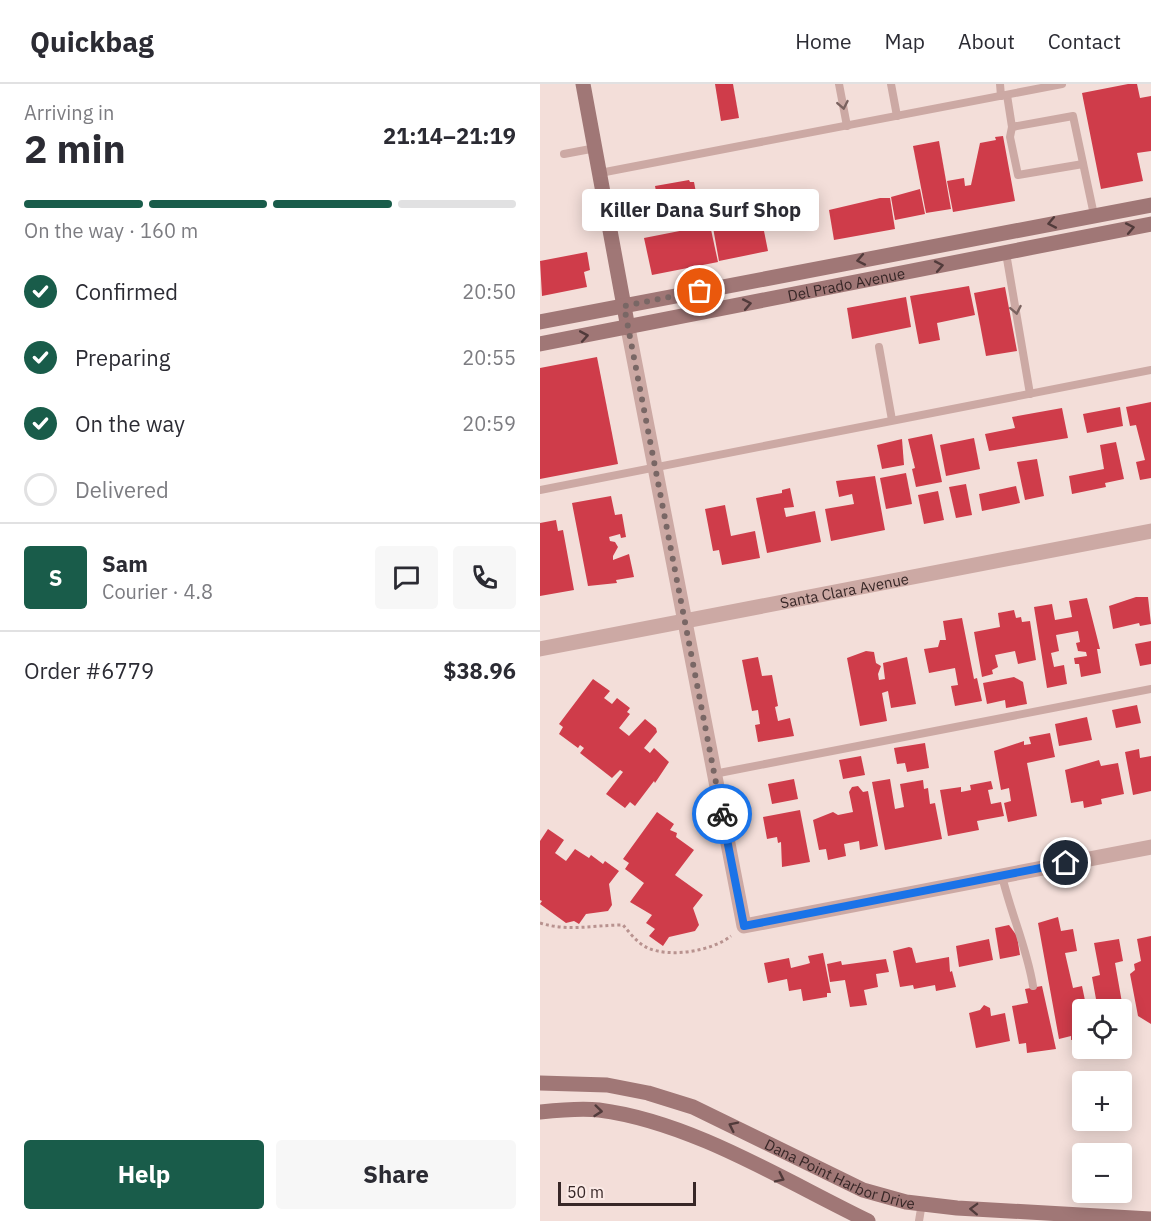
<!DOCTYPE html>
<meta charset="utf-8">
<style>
body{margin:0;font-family:"IBM Plex Sans",sans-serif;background:#f7f7f7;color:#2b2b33;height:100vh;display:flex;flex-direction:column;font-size:22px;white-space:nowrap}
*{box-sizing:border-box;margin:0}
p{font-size:20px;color:#7c7c81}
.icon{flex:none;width:33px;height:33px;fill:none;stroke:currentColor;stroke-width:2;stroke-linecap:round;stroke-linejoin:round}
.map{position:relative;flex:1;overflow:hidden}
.details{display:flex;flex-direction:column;background:#fff;width:540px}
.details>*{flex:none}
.fabs{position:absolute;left:532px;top:915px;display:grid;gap:12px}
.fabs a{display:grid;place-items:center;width:60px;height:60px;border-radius:6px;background:#fff;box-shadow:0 3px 15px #0003;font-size:30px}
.scale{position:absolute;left:18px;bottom:15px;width:138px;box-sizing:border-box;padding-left:6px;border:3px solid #372727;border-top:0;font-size:16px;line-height:21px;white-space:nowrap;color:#372727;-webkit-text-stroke:4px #fbeae6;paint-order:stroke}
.pin{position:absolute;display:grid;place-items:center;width:51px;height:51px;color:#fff;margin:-26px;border:3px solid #fff;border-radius:50%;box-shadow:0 2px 6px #0007}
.courier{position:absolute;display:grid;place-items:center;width:60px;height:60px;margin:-30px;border:4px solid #1a73e8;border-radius:50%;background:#fff;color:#222;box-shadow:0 2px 8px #0007}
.bubble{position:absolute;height:42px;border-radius:6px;background:#fff;box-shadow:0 3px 15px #0003;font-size:20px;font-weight:700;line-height:42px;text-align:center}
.headline em{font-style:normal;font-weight:700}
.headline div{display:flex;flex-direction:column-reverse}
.headline{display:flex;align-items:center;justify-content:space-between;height:102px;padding:0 24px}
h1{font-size:39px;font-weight:700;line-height:45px}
.bar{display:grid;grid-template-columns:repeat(4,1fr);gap:9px 6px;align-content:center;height:72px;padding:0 24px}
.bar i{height:8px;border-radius:4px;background:#e1e1e2}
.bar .current{background:#195c4a}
.bar p{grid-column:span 4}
.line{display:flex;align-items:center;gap:15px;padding:0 24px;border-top:2px solid #e1e1e2}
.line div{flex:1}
.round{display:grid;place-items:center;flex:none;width:63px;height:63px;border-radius:6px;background:#f7f7f7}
ol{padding:0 24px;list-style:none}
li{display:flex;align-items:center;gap:18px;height:66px}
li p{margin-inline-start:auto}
li .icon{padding:6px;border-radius:50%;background:#195c4a;color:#fff;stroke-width:4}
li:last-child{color:#7c7c81}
li i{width:33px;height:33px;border:3px solid #e1e1e2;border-radius:50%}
.cta{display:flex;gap:12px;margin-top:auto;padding:12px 24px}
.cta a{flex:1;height:69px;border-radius:6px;background:#195c4a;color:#fff;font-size:24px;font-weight:700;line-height:69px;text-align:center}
.cta a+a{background:#f7f7f7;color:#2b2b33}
header{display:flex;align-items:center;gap:36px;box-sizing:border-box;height:84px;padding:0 30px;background:#fff;border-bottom:2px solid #e1e1e2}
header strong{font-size:28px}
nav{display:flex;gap:33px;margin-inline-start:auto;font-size:21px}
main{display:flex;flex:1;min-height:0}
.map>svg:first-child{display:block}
.building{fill:#cf3c4a}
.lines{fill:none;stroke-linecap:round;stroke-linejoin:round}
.path{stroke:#b8928f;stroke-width:3;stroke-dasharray:3 3;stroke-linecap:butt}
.lane{stroke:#cca9a4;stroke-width:8}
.street{stroke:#cca9a4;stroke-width:15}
.secondary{stroke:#a07776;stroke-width:15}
.oneway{stroke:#7a625f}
.oneway2{stroke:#513b3b}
.done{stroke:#796765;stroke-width:6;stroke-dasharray:0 10.8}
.route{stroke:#1a73e8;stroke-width:8}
.labels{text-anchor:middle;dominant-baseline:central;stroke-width:6;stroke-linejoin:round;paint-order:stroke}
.street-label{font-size:15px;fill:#372727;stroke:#fbeae6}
</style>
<header>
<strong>Quickbag</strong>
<nav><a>Home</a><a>Map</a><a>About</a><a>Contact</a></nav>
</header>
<main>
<section class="details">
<div class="headline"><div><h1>2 min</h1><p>Arriving in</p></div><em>21:14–21:19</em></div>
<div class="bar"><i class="current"></i><i class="current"></i><i class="current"></i><i></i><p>On the way · 160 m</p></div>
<ol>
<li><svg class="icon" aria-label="check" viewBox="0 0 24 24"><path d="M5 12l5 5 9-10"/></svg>Confirmed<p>20:50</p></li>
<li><svg class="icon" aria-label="check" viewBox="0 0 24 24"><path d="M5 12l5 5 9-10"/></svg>Preparing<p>20:55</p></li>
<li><svg class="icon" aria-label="check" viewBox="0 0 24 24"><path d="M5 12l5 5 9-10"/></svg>On the way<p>20:59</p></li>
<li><i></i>Delivered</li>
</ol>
<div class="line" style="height:108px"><b class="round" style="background:#195c4a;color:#fff">S</b><div><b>Sam</b><p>Courier · 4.8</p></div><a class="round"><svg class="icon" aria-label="chat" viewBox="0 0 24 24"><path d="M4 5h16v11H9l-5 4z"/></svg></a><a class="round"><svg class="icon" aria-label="phone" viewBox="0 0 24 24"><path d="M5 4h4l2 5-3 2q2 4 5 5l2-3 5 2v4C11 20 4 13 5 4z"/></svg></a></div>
<div class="line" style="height:78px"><div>Order #6779</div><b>$38.96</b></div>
<div class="cta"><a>Help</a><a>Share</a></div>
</section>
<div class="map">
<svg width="611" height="1137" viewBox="0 0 611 1137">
<rect width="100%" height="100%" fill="#f3ded9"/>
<g class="building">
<polygon points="175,0 193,0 199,34 181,37"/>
<polygon points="588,0 597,0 600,14 611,12 611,67 597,69 603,97 561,105 542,9"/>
<polygon points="463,52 475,117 413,128 407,97 424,94 425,102 431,101 440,59 456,56 455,53"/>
<polygon points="399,57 411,125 386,129 373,62"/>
<polygon points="149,96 150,98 154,98 159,124 162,124 164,134 123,144 115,102"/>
<polygon points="380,105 385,130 355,136 351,113"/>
<polygon points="340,114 350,114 355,145 294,156 289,126"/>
<polygon points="205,127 205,130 220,127 228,167 179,177 172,138 175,138 174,133"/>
<polygon points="170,141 178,178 112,191 104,154"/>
<polygon points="47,168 50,186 44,188 47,203 2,212 0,177"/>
<polygon points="429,202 435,231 397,239 400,256 379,260 370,212"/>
<polygon points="465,203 477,267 446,272 434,209"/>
<polygon points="366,213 371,243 312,255 307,224"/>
<polygon points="57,273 78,380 0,395 0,284"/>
<polygon points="611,318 611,394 600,396 596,378 605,376 596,341 590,342 586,323"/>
<polygon points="580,323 583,342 547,349 543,330"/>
<polygon points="522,324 528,354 449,367 445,350 475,344 472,333"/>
<polygon points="392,350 402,398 376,403 372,385 375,384 368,355"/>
<polygon points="434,354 440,385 406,392 400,361"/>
<polygon points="362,355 364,381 342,385 337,361"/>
<polygon points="576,358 584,395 565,399 566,403 532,410 529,392 564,385 560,361"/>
<polygon points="497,375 504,412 485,416 477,378"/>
<polygon points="366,389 372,420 346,425 340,394"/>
<polygon points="335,392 345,446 291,457 285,425 314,420 312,410 299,413 296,397"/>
<polygon points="426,400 432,431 416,434 409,403"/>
<polygon points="476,402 480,419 442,427 439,410"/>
<polygon points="250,404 254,423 244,424 246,433 275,427 281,458 227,469 216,414 242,409 242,406"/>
<polygon points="398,407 404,436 384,440 378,411"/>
<polygon points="71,412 75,431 82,430 86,453 81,454 80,450 69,453 70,457 75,458 78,463 73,472 73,476 89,470 94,493 76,496 77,499 48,502 32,419"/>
<polygon points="185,421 191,452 215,447 220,474 182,481 179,466 173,467 165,425"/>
<polygon points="16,436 18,447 23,446 34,506 0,512 0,439"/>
<polygon points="596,513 608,513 611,540 600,542 599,539 573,545 569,522"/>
<polygon points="547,514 560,565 557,565 561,589 541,593 539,580 535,580 534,574 547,572 546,568 538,567 536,559 540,558 538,547 516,551 519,567 511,569 514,583 524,581 527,600 507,604 494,523 512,520 515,536 532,533 529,517"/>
<polygon points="474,526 476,534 481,533 482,538 490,537 496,576 478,580 475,567 455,571 458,583 452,586 453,590 442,593 434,548 460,543 458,529"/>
<polygon points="422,534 434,595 437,594 442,617 415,622 411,602 418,601 415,584 389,589 384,565 398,563 400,556 406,556 403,537"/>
<polygon points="611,557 611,580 600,582 595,560"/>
<polygon points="326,567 334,568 336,579 341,582 338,590 339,596 345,595 343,579 367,573 376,620 351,624 348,607 342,609 347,637 320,642 307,574"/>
<polygon points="218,573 222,592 232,591 238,622 235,623 238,637 250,634 254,652 218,658 215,641 220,640 218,626 212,627 202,576"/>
<polygon points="474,593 483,598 487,620 466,624 465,616 447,620 443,599"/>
<polygon points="53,595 70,607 64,614 72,620 77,614 90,624 87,628 90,630 79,644 89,652 105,635 116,644 117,648 104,664 110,669 114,664 129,678 115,699 114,697 95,722 90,718 85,724 66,710 83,688 80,686 72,694 40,669 44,664 40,661 38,664 19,650 23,643 19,640"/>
<polygon points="597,621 601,639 576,644 572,626"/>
<polygon points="547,633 552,656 519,662 515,640"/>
<polygon points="510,649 515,673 487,679 497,732 468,738 464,719 471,717 469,704 461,706 454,667 484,657 484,661 491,660 489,653"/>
<polygon points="385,659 389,684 367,688 365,679 357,680 354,664"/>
<polygon points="599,665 600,674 611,672 611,707 593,711 585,668"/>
<polygon points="321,672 325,691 303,695 299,676"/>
<polygon points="559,676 561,682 578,679 584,710 561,715 562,720 544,724 543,717 531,719 525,686"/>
<polygon points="254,695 258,715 232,720 228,700"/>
<polygon points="350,695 355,725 364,723 360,700 383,696 384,705 388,704 390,720 395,719 402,755 345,766 332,698"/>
<polygon points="451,697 453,705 448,706 451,720 461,718 464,732 437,737 439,746 408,752 400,706 421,703 421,708 431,706 430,701"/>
<polygon points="318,702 323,708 328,707 338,762 320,766 319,757 304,760 306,772 288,776 286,765 279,766 273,736 293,728 298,731 313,728 309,708 312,703"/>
<polygon points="260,726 270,778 242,783 241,758 238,759 237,753 227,755 223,733"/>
<polygon points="117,728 134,740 130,746 137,749 136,753 154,766 135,791 163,811 153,824 159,841 155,847 129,853 123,862 109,852 115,845 106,839 112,831 90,818 104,799 85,785 89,779 83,775"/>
<polygon points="8,745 24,756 15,769 26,777 35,765 49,774 51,771 63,780 65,777 79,787 69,800 72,821 68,827 46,830 39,840 34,837 26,839 0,820 2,817 0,816 0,757"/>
<polygon points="518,833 521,847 533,845 537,867 525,869 533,904 542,902 547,926 543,926 543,954 531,956 531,952 519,955 498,839"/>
<polygon points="469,841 477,852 480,871 460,875 455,844"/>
<polygon points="611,852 611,940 598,932 590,890 595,886 594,880 601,877 597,855"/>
<polygon points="449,855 453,876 419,883 416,862"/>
<polygon points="579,855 583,877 575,879 584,930 587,929 590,944 590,950 582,952 582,926 558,926 552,893 560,891 554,859"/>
<polygon points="369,863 372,864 376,879 409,873 410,888 412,887 416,903 396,907 395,901 374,905 373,901 360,903 353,867"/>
<polygon points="283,869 291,909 287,909 287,913 263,917 261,905 249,907 247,895 228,899 224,879 249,874 251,884 267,880 270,879 268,872"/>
<polygon points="346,875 349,888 336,890 338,903 324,906 327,921 310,923 305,896 290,898 287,880 301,877 302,881"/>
<polygon points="502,902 516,965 487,969 486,959 479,960 472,922 488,919 485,905"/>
<polygon points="444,921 450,924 451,932 465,929 470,957 436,964 429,929 440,926"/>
</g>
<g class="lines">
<path class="path" d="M0,839C29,848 53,841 83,841C90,849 98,860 108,864C130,874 172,867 191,852"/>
<g class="lane">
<polyline points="299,0 307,42"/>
<polyline points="351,0 357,32"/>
<polyline points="460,0 461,12"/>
<polyline points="467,11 472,43 533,32 554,131"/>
<polyline points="472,43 470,53 478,91 543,80"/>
<polyline points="24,70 56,64"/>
<polyline points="60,89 522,0"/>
<polyline points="466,169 490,310"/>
<polyline points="339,263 352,336"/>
<polyline points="0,406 611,286"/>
<polyline points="174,690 611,605"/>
<path d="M462,792C471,830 487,864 493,902"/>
<polyline points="379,1137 382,1119"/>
</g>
<g class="street">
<polyline points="88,244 204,842 611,763"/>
<path id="s1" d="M0,565L611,447"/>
</g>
<g class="secondary">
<polyline points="43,0 88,244"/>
<polyline points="0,238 611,121"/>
<path id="s2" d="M0,260L611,140"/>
<path id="s3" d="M0,999L67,1001L108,1009L153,1023L323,1106L366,1118L417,1124L611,1135"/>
<path d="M0,1028C19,1026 41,1024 59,1026C152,1038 245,1097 328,1137"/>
</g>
</g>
<defs><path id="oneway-chevron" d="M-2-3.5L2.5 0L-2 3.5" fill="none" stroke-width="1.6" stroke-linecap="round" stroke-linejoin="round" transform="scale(1.5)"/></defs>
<g class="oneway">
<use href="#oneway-chevron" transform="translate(303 21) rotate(79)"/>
<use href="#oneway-chevron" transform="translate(476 226) rotate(79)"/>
</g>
<g class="oneway2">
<use href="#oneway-chevron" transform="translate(512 139) rotate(169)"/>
<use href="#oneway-chevron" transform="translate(590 144) rotate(-11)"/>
<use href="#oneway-chevron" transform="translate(321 176) rotate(169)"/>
<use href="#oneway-chevron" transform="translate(399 182) rotate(-11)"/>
<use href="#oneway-chevron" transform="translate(207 220) rotate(-11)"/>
<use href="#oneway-chevron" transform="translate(44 252) rotate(-10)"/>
<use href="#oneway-chevron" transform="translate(58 1027) rotate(6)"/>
<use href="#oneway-chevron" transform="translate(193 1042) rotate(-154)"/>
<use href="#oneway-chevron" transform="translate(240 1094) rotate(26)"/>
<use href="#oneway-chevron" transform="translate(434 1125) rotate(-178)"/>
</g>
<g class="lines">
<polyline class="done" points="160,207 84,222 182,730"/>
<polyline class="route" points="182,730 204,842 526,779"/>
</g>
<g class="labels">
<g class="street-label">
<text stroke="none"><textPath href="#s2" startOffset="312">Del Prado Avenue</textPath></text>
<text stroke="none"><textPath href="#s1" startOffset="310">Santa Clara Avenue</textPath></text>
<text stroke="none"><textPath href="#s3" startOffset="318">Dana Point Harbor Drive</textPath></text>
</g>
</g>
</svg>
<div class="fabs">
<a><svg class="icon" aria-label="locate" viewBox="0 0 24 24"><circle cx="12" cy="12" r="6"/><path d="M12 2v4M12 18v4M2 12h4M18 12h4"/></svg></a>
<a>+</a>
<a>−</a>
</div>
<div class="scale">50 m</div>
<div class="pin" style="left:160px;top:207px;background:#ea580c"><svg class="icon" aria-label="bag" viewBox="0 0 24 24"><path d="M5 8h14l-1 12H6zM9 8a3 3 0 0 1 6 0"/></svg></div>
<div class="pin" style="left:526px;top:779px;background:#1f2937"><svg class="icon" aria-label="home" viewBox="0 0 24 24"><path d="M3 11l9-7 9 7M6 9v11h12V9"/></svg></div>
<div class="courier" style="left:182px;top:730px"><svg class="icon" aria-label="bike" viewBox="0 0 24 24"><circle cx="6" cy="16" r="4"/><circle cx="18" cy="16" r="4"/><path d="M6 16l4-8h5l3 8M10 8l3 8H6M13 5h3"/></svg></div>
<div class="bubble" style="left:42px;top:105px;width:237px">Killer Dana Surf Shop</div>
</div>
</main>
